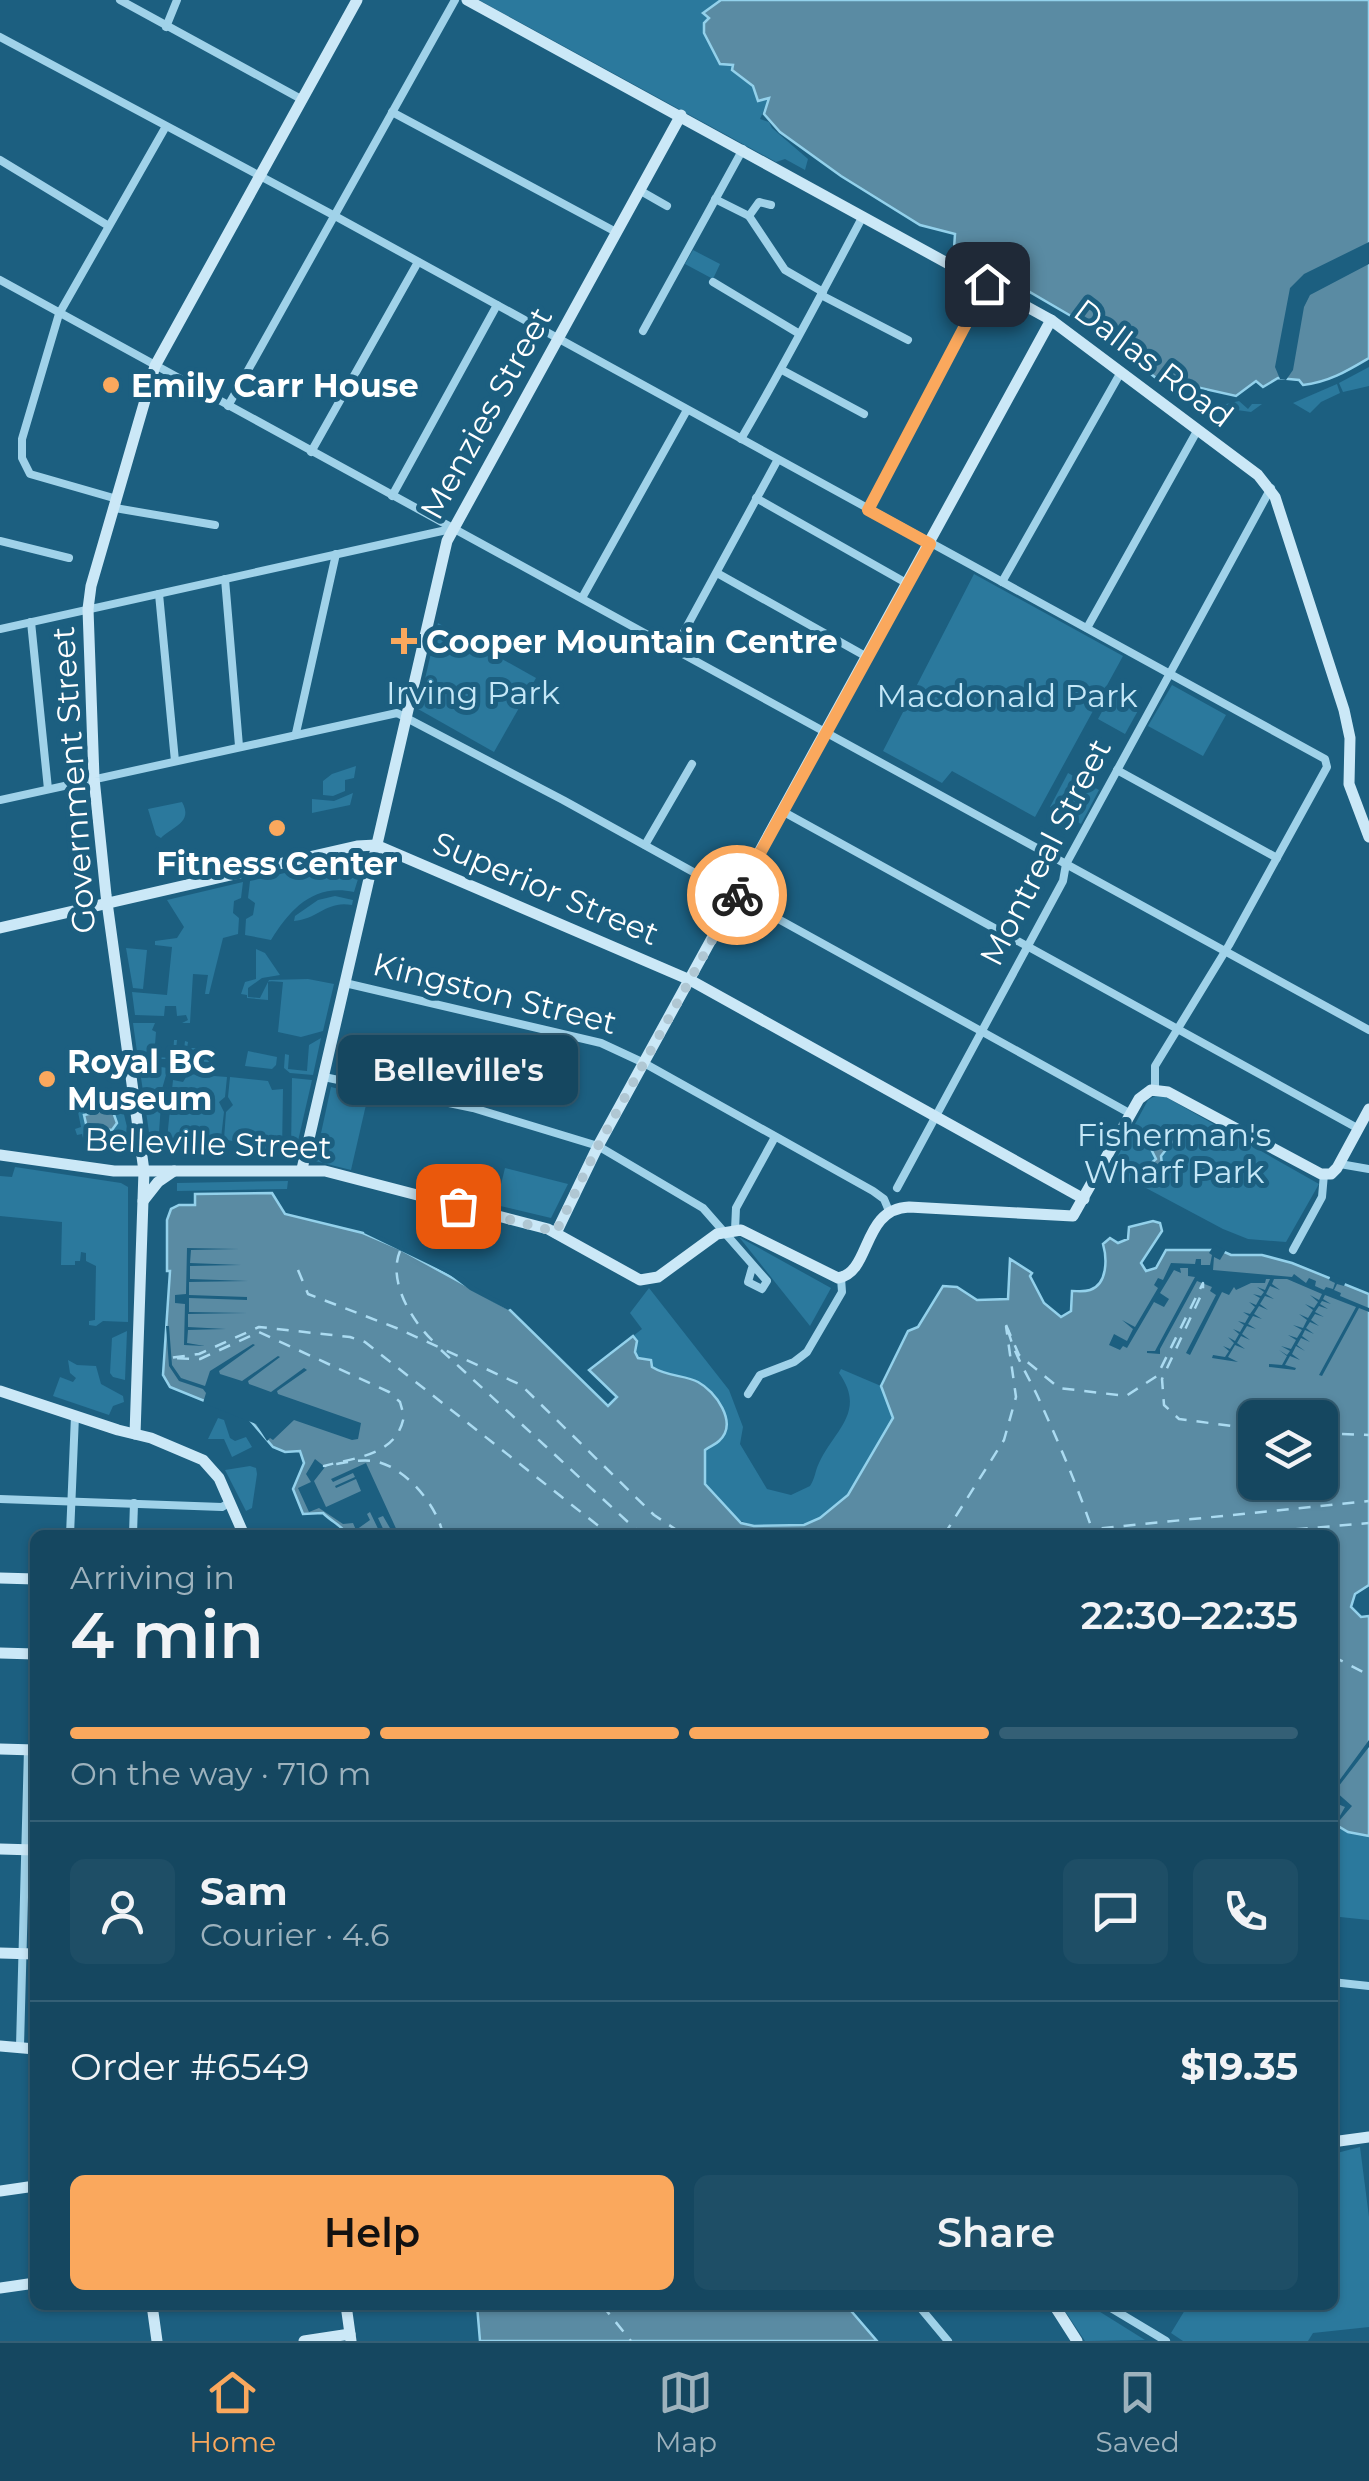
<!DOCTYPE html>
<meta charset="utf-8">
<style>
body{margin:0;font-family:Montserrat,sans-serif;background:#1e4e66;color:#f1f3f6;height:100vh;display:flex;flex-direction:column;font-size:38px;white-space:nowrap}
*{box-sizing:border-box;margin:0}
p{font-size:32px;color:#9db2bd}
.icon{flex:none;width:55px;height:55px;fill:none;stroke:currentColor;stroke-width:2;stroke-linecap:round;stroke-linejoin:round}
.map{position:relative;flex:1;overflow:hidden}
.side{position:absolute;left:30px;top:1530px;width:1308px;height:780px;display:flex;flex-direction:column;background:#154760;border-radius:15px;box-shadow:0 2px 8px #0004,0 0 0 2px #345f75}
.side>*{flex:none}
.tools{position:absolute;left:1238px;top:1400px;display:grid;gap:20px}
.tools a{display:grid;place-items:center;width:100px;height:100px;border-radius:15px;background:#154760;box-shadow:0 2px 8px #0004,0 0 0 2px #345f75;font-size:50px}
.pin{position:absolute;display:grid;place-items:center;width:85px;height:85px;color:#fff;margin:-42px;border-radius:20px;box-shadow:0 5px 15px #0006}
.courier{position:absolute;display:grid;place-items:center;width:100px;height:100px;margin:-50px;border:8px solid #faa85d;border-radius:50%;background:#fff;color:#222;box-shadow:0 2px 12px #0007}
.bubble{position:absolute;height:70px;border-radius:15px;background:#154760;box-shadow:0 2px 8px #0004,0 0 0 2px #345f75;font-size:32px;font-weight:600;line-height:70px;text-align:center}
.headline em{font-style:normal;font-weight:600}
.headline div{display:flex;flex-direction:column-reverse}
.headline{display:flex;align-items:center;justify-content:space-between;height:170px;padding:0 40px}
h1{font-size:65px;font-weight:600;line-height:75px}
.bar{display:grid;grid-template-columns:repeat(4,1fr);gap:15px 10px;align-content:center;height:120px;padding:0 40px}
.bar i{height:12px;border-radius:8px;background:#345f75}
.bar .on{background:#faa85d}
.bar p{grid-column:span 4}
.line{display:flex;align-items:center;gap:25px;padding:0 40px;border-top:2px solid #345f75}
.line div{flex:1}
.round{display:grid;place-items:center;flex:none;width:105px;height:105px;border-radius:15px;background:#1e4e66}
.cta{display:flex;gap:20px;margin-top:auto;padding:20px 40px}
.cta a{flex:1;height:115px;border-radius:15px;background:#faa85d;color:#111;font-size:40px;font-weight:600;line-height:115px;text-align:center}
.cta a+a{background:#1e4e66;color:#f1f3f6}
.dock{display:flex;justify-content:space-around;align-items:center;height:140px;border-top:2px solid #345f75;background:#154760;font-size:28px;color:#9db2bd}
.dock a{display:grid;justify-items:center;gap:5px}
.dock .on{color:#faa85d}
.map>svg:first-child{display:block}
.green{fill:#2b799d}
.water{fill:#5a8ba3;stroke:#93d1eb;stroke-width:2.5;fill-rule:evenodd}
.pier{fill:#1c5f80}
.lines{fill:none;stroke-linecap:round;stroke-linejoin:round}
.ferry{stroke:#abdbf1;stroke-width:2.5;stroke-dasharray:12 10;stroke-linecap:butt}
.street{stroke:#a0d2e9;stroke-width:8}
.secondary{stroke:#cbe8f7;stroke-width:11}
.done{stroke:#b0c7d3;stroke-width:10;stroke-dasharray:0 18}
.route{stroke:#faa85d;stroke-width:12}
.poi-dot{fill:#faa85d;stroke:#1c5f80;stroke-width:4}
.labels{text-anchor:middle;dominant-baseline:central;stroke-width:10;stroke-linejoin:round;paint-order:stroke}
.street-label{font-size:32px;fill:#fff;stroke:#1c5f80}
.poi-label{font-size:32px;font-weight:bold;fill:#fff;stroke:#1c5f80;text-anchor:start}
.park-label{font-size:32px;fill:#c4e7f7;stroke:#1c5f80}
</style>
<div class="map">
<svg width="1369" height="2341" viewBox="0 0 1369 2341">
<rect width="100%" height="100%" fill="#1c5f80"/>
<g class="green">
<polygon points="479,0 721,0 708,9 709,19 704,23 704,33 720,64 731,64 737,75 769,98 760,119 769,122 772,128 808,159 805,170 785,159 776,162"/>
<polygon points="693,250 720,264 713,279 685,264"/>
<polygon points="1369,367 1369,386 1343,392 1339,383"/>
<polygon points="1337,384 1340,393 1321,402 1310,413 1293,403"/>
<polygon points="1169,385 1201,402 1213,401 1222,405 1239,401 1248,409 1252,404 1262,404 1251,412 1216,407 1201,414"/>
<polygon points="974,574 1123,656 1035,817 952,771 942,783 883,751"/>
<polygon points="438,623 536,678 494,752 418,709"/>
<polygon points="1172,685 1226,715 1203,756 1148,726"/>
<polygon points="1112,693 1140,707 1125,734 1098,719"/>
<polygon points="356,766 354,778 345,780 345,791 333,796 323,795 323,781 332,774"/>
<polygon points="1068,773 1099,790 1081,824 1050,807"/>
<polygon points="353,793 350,805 312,813 312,799 334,801"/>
<path d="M182,802C194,823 171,827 161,838L156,835L148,809Z"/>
<path d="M364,855L361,867L350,865L347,876L358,879L354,892C314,883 290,909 271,940L245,935L246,919L253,915L255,903L248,898L250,881Z"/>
<polygon points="243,882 241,898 234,901 233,913 239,918 238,934 223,938 209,994 205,994 208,975 193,974 190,1023 182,1023 188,1020 186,1015 177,1016 176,1006 165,1006 164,1016 135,1015 132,992 167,995 172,947 155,945 155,941 177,938 184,927 167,900"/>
<path d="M335,896L353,900L352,905C327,900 318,919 294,921L295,916L318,900Z"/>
<polygon points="126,948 147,950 143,989 133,988"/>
<polygon points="256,949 265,953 280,975 262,978 248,988 248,997 260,998 269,980 308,979 334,984 323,1031 301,1037 278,1032 283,982 268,981 268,1000 247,998 247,995 241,994 245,982 256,979"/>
<polygon points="133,1023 155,1023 152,1030 156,1032 154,1057 173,1058 174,1040 177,1040 175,1059 138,1059"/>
<polygon points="321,1038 313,1075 290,1073 284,1068 285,1054 289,1055 288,1069 307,1071 309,1045"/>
<polygon points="343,1039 378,1050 374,1076 337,1067"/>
<polygon points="185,1041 188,1042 187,1048 215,1048 214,1063 183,1059"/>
<polygon points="248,1051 277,1057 276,1065 272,1069 245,1066"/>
<polygon points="139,1064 168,1068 162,1089 158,1147 151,1146"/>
<polygon points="188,1074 227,1077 225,1097 219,1102 224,1112 221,1138 216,1139 215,1146 167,1139 173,1080 183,1082"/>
<polygon points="230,1077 268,1081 272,1090 283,1089 282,1152 240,1149 236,1142 224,1139 226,1112 233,1105 228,1097"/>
<polygon points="292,1078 312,1080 295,1154 291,1153"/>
<polygon points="331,1087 368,1096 351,1170 315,1161"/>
<polygon points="1155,1096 1164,1096 1319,1184 1286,1242 1248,1239 1223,1229 1131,1180 1128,1183 1113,1170 1116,1178 1108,1174 1148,1100"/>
<polygon points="82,1106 85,1115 122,1106 131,1144 120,1146 119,1142 100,1146 101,1151 87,1154 82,1134 77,1135 75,1129 81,1127 77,1107"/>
<polygon points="15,1167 121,1183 128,1187 128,1322 103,1321 96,1326 89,1325 89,1321 95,1320 96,1266 86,1261 86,1253 81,1252 80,1261 75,1261 75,1265 61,1265 62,1222 0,1216 0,1176 12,1177"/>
<polygon points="505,1168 568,1184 551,1218 496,1205"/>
<polygon points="288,1181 287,1189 177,1191 177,1183"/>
<polygon points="739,1237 831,1288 810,1326"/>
<path d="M649,1288L729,1390L743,1427L740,1444L767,1489L791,1495L810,1486C815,1479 815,1471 819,1463C834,1430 867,1412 839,1373L841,1369L881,1386L893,1418L848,1495L820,1518L804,1525L754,1526L736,1519L707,1489L704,1478L705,1450L722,1437C730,1373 689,1390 652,1367L651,1360L636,1356L637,1341L633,1336L642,1329L630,1313Z"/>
<polygon points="127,1331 125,1380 113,1377 110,1373 112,1338"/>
<polygon points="68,1360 77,1365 96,1366 101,1384 123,1396 124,1402 113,1406 109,1415 53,1396 60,1377 73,1382 76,1378 70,1373"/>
<polygon points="218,1418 224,1420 230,1438 235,1441 246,1437 252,1447 232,1457 224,1439 208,1439"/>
<polygon points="250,1466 256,1468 257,1474 252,1508 246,1511 225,1470"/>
<polygon points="1332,1823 1348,1832 1369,1836 1369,1920 1340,1917 1333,1919"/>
<polygon points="1360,2147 1369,2217 1369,2327 1313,2333 1308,2341 1183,2341 1171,2333 1188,2305 1332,2305 1333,2154"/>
<polygon points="1061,2305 1089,2305 1145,2340 1085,2341"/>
</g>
<g class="water">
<path d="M721,0H1369V358C1347,371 1329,382 1303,385L1299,380L1278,378L1263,387L1256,381L1236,396L1156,378L1073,314L1071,316L1004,277L1001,264L994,261L985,266L954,249L955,234L920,225L841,176L780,132L764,114L769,98L758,101L753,86L732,70L733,65L720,64L704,33V23L709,18L703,13Z"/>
<polygon points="112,1109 117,1123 112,1130 87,1128 84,1115"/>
<polygon points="1167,1135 1172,1142 1161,1156 1163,1174 1157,1178 1149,1170 1149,1165 1156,1159 1150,1147 1163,1145"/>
<path d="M272,1193L285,1214L363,1233L398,1248L509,1309L608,1406L617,1397L589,1370L633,1336L637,1341L635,1352L638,1358L651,1360L652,1367C668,1377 685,1375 698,1382C715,1391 739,1423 719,1441C715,1445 710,1446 705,1450V1484L741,1523L754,1526L804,1525L820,1518L848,1495L893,1418L881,1386L908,1331L918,1327L943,1286L957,1287L977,1300L1008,1299L1010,1259L1032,1273L1030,1276L1044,1303L1061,1317L1071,1311L1072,1291C1078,1291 1084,1292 1090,1290C1108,1284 1107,1258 1103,1244L1110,1238L1118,1243L1128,1239L1129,1227L1153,1221L1160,1223L1162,1231L1141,1263L1146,1271L1156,1268L1166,1250H1220L1231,1255H1262L1292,1263L1369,1294V1585L1355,1594L1351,1607L1361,1617L1369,1616V1836L1348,1832L1333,1823L1332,1535H348C341,1525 332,1522 323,1513L303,1514L293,1489L304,1463L300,1451L285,1452L273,1447L249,1419L170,1387L163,1375L170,1271H167V1220L171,1209L179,1205H195V1194ZM1255,1418H1320V1482H1255Z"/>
<polygon points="477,2305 846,2305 877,2341 480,2341"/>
</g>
<g class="pier">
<polygon points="1369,242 1369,264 1310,295 1304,307 1293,370 1286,380 1280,379 1275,367 1290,288 1304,274"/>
<polygon points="366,1229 463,1277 473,1286 513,1307 508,1310 470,1290 449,1274 364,1233"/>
<polygon points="1214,1245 1226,1250 1220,1260 1214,1257 1213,1270 1292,1277 1294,1274 1306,1283 1309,1278 1316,1281 1315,1286 1324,1290 1326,1287 1333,1289 1335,1283 1329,1280 1331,1275 1346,1281 1344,1286 1337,1284 1334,1290 1341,1293 1340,1296 1369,1308 1369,1312 1359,1308 1322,1376 1319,1375 1356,1307 1325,1295 1323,1299 1331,1304 1322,1301 1320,1304 1328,1309 1319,1306 1315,1312 1324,1317 1315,1314 1311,1320 1319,1326 1310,1322 1306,1328 1314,1334 1305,1330 1302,1336 1310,1342 1301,1338 1297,1345 1305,1351 1296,1346 1292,1354 1300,1360 1290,1356 1285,1365 1296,1368 1295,1370 1269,1367 1269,1364 1282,1365 1287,1356 1279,1350 1287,1355 1290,1351 1281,1346 1291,1349 1296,1340 1288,1335 1297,1338 1302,1330 1293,1325 1303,1328 1307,1320 1299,1314 1308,1318 1313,1310 1305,1304 1314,1308 1318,1302 1310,1295 1319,1300 1322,1294 1287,1279 1274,1279 1272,1284 1280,1290 1270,1286 1266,1294 1274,1299 1265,1296 1260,1304 1268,1310 1259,1306 1254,1314 1262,1319 1253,1316 1248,1324 1256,1329 1247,1326 1242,1334 1250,1340 1241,1336 1237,1343 1245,1349 1235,1345 1228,1357 1238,1362 1212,1358 1213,1355 1225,1357 1229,1351 1223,1346 1230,1349 1234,1343 1228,1337 1235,1341 1239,1334 1233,1329 1240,1332 1244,1325 1238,1321 1245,1323 1249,1316 1243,1312 1250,1314 1255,1307 1249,1302 1256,1305 1260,1298 1253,1294 1261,1296 1264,1292 1257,1287 1265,1290 1270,1279 1266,1279 1265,1283 1251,1283 1236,1290 1234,1287 1229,1295 1222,1292 1190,1355 1186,1353 1216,1295 1210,1291 1212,1287 1197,1281 1160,1349 1160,1354 1147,1353 1147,1351 1155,1351 1195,1277 1188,1276 1188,1268 1180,1268 1181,1273 1174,1270 1160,1293 1169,1299 1164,1307 1154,1302 1127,1348 1123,1346 1120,1350 1109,1345 1114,1334 1127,1341 1133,1329 1122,1320 1135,1327 1158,1288 1154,1285 1158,1278 1163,1280 1171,1263 1195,1264 1196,1259 1201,1259 1201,1265 1210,1265 1212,1255 1209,1253"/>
<polygon points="187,1248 239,1249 191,1250 190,1263 241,1265 190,1266 190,1279 248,1281 189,1282 189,1295 247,1297 247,1300 189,1298 189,1312 247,1313 188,1314 188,1327 226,1329 188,1330 187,1343 205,1346 184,1345 185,1304 175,1303 175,1295 186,1294"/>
<polygon points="166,1326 169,1326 172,1365 181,1378 205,1386 210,1371 253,1344 255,1345 219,1371 220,1374 242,1381 278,1356 280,1357 248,1381 249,1384 271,1392 304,1368 307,1370 277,1391 278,1394 361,1423 358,1439 352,1440 294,1420 273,1440 270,1438 267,1441 256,1424 203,1403 206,1393 203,1389 179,1381 169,1366"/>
<polygon points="315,1459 325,1467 314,1481 326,1507 361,1491 356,1479 336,1488 335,1486 355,1477 353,1473 333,1482 331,1479 366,1463 399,1535 394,1535 383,1516 378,1518 386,1535 381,1535 370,1512 367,1514 370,1520 356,1530 353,1523 343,1524 319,1508 309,1512 298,1488 311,1482 306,1474"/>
<polygon points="1369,1740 1369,1747 1335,1791 1352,1806 1333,1828 1345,1807 1333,1802 1333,1789"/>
</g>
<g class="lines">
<g class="ferry">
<path d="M400,1251C387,1282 413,1323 436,1344"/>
<polyline points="298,1270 308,1294 399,1329 521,1385 654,1515 684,1535"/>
<polyline points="1006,1325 1019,1355 1059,1388 1126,1396 1157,1376 1203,1283 1203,1291 1162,1379 1164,1405 1179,1419 1255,1429"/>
<path d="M1008,1330C1014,1354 1026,1372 1037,1395C1058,1441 1078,1487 1094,1535"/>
<polyline points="441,1350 642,1535"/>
<polyline points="1320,1433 1369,1435"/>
<path d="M443,1535C438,1506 404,1465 373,1461C357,1459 339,1464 324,1466C356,1457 397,1456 404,1416L400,1402L389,1392L259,1332L200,1359L170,1358L199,1354L259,1327L350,1337L365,1342L610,1535"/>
<polyline points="944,1535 1004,1440 1016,1397 1006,1326"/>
<polyline points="1036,1535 1369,1501"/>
<polyline points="1230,1535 1369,1523"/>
<polyline points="1332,1656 1369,1675"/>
<polyline points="602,2305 631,2341"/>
</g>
<g class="street">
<polyline points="120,0 301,99"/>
<polyline points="166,27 177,0"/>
<polyline points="0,37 335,216 1325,759 1327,767 1229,945 1155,1066 1155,1089"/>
<polyline points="392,112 616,232"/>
<polyline points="0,160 107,225"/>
<polyline points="639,190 667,206"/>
<polyline points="715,199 749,216 785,270 823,292"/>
<polyline points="749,216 759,202 771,205"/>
<polyline points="0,280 1369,1030"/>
<polyline points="713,282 798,333"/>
<polyline points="821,295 908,340"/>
<polyline points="643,331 743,149"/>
<polyline points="782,370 864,414"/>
<polyline points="228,406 455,0"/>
<path d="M741,439C784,366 823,291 863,216"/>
<polyline points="311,452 418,262"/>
<polyline points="392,496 497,305"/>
<polyline points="756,498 908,584"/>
<polyline points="117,499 30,474 22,458 22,439 59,314 165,128"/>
<polyline points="115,508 215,525"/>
<polyline points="868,510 987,284"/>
<polyline points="0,541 69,558"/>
<polyline points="717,573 867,657"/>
<polyline points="225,579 239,746"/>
<polyline points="1002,582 1121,372"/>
<polyline points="159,594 175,761"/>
<polyline points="582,598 687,410"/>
<polyline points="31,622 48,789"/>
<polyline points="1087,628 1197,431"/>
<polyline points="0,629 451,529"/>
<polyline points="673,652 777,461"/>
<polyline points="296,733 336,554"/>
<polyline points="1117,770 1277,858"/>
<polyline points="0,800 397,713 563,800 1131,1114"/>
<polyline points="782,811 1359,1129"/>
<polyline points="645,845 692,764"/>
<polyline points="345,983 601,1043 644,1063 873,1191 884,1199 889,1211"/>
<polyline points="324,1077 473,1108 598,1146 703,1208 767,1281 762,1289 748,1282 752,1268"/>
<polyline points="1340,1164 1369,1169"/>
<polyline points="897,1188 1063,881 1066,864 1271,488"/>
<polyline points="735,1230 736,1208 775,1137"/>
<polyline points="1293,1250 1322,1197 1324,1174"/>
<polyline points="748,1394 760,1375 794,1362 807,1352 842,1292 841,1278"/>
<polyline points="0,1499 222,1507 229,1503"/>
<polyline points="70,1535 75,1416"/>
<polyline points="133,1535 134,1503"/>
<polyline points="1332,1982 1369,1986"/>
<polyline points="20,2046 28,1749"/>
<polyline points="918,2305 948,2341"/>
<polyline points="1106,2305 1166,2341"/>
</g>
<g class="secondary">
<polyline points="467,0 1051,320 1258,475 1275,497 1344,710 1350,738 1349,784 1369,837"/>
<polyline points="0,928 357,846 376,845 690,980 1084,1199"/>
<path d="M0,1155L114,1171H325L548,1229L640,1280L658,1277L717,1234L741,1230L838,1278C872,1272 861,1209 909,1207L1073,1216L1139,1099L1151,1090L1168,1092L1321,1174H1331L1337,1168L1369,1109"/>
<polyline points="302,1169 447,541 681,115"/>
<polyline points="143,1201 158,1182 174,1171"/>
<polyline points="556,1233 598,1146 1051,320"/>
<polyline points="0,1391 118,1430 151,1438 203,1460 219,1478 244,1535"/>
<polyline points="135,1434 144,1171 106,895 94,778 88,609 91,586 155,366 357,0"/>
<polyline points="0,1578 35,1579"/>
<polyline points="0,1653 35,1654"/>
<polyline points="0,1749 35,1750"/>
<polyline points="0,1849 35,1850"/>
<polyline points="0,1953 35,1954"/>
<polyline points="0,2046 35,2049"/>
<polyline points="1332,2142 1369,2137"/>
<polyline points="0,2191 35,2186"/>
<polyline points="0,2288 35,2283"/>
<polyline points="152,2305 157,2341"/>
<polyline points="346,2305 351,2341"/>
<polyline points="1054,2305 1077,2341"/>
<polyline points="304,2341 350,2334"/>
</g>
</g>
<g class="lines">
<polyline class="done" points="458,1206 556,1232 598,1146 737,895"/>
<polyline class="route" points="737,895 930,544 868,510 987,284"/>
</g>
<g class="poi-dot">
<circle cx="111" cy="385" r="10"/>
<path d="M399 626h10v10h10v10h-10v10h-10v-10h-10v-10h10z"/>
<circle cx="277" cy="828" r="10"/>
<circle cx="47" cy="1079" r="10"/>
</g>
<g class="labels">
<g class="street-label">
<text transform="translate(1154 363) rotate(37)">Dallas Road</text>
<text transform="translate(486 413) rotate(-61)">Menzies Street</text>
<text transform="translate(73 780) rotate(-94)">Government Street</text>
<text transform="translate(1045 852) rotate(-63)">Montreal Street</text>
<text transform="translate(546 888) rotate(23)">Superior Street</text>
<text transform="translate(495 993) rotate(14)">Kingston Street</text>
<text transform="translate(208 1143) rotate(2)">Belleville Street</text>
</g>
<g class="poi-label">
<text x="131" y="385">Emily Carr House</text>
<text x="426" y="641">Cooper Mountain Centre</text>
<text x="277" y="863" text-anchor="middle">Fitness Center</text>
<text x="67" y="1061">Royal BC<tspan x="67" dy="37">Museum</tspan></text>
</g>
<g class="park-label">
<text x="473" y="692">Irving Park</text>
<text x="1007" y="695">Macdonald Park</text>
<text x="1174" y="1134">Fisherman's<tspan x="1174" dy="37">Wharf Park</tspan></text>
</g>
</g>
</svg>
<div class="tools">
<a><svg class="icon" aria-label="layers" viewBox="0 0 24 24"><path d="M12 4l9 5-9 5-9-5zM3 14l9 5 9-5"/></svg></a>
</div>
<div class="pin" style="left:458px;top:1206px;background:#ea580c"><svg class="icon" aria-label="bag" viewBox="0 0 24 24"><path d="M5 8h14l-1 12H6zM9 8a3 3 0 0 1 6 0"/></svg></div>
<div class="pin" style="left:987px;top:284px;background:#1f2937"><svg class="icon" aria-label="home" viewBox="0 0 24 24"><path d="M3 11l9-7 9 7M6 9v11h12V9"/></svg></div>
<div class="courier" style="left:737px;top:895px"><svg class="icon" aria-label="bike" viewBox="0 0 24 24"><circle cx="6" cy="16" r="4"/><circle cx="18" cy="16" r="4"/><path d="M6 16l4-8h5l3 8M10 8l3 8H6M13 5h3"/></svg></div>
<div class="bubble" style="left:338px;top:1035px;width:240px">Belleville's</div>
<section class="side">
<div class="headline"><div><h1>4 min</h1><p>Arriving in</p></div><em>22:30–22:35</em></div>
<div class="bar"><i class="on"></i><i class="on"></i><i class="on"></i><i></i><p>On the way · 710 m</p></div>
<div class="line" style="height:180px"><a class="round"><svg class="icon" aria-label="person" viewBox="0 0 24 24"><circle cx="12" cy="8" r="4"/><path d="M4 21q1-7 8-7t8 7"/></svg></a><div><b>Sam</b><p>Courier · 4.6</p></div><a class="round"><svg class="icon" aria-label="chat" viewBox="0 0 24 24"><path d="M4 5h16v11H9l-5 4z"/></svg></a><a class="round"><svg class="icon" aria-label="phone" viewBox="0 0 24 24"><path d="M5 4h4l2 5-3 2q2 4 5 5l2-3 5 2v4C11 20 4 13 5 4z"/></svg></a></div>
<div class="line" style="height:130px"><div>Order #6549</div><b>$19.35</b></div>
<div class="cta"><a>Help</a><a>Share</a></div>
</section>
</div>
<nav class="dock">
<a class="on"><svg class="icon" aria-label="home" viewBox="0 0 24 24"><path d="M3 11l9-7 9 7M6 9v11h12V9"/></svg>Home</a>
<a><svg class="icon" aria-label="map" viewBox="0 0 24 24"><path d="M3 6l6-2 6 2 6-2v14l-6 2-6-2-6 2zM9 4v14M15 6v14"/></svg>Map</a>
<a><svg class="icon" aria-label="saved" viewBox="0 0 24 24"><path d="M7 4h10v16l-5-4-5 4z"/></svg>Saved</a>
</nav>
